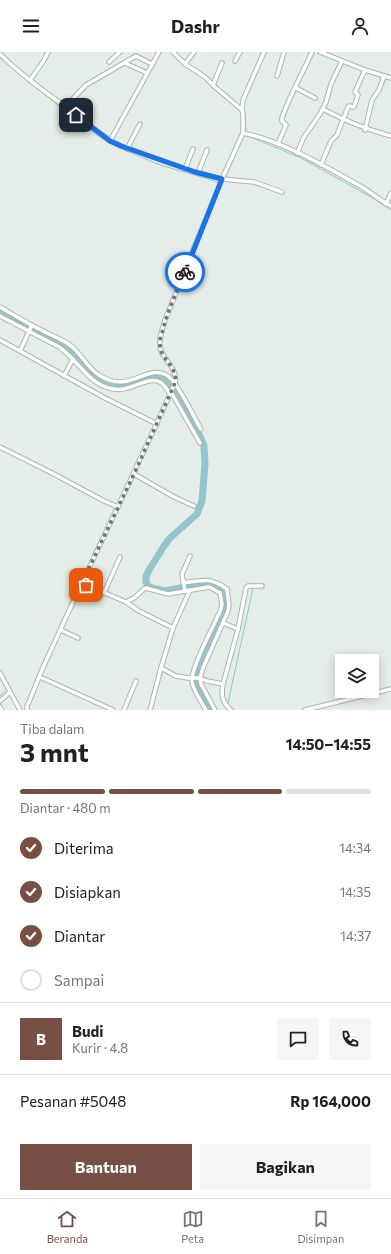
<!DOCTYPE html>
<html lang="id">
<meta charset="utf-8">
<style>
body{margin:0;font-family:Commissioner,sans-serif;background:#f6f6f6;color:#202124;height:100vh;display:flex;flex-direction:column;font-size:15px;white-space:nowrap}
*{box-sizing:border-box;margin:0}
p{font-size:13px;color:#757577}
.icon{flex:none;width:22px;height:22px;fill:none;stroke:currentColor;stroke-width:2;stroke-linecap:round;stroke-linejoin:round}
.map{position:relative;height:658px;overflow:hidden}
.panel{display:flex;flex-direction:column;background:#fff;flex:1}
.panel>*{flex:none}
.tools{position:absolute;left:335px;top:602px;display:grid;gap:8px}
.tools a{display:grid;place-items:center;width:44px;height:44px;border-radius:0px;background:#fff;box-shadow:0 2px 10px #0003;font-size:20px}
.pin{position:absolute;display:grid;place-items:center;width:34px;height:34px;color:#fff;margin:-17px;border-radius:8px;box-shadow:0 2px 6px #0006}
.courier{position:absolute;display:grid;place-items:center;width:40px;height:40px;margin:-20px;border:3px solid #1a73e8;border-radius:50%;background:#fff;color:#222;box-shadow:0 1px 5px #0007}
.summary em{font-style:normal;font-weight:700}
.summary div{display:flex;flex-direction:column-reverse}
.summary{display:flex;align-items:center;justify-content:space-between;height:68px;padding:0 20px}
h1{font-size:26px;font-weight:700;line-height:30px}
.bar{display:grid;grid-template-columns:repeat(4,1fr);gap:6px 4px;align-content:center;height:48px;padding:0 20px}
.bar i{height:5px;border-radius:3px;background:#e0e0e0}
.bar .active{background:#784f45}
.bar p{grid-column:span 4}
.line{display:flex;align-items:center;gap:10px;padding:0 20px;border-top:1px solid #e0e0e0}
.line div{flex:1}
.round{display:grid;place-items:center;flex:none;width:42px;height:42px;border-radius:0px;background:#f6f6f6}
ol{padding:0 20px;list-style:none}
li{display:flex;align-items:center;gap:12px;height:44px}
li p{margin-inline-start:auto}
li .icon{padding:4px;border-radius:50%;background:#784f45;color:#fff;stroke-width:4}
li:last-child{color:#757577}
li i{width:22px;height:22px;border:2px solid #e0e0e0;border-radius:50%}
.cta{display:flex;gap:8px;margin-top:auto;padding:8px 20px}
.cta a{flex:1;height:46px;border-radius:0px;background:#784f45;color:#fff;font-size:16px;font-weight:700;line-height:46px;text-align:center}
.cta a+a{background:#f6f6f6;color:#202124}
header{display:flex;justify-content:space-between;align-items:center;height:52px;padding:0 20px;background:#fff;font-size:18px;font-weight:700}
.tabs{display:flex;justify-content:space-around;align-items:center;height:56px;border-top:1px solid #e0e0e0;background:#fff;font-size:11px;color:#757577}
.tabs a{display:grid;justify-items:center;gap:2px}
.tabs .active{color:#784f45}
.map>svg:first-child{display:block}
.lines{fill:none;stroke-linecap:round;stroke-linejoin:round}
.stream{stroke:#94c4cc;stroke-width:1}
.river{stroke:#94c4cc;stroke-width:7}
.minor-casing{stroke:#a8b5b0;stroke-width:5.5}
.minor{stroke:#fff;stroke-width:3.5}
.done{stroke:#697b75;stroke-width:4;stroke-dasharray:0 7.2}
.route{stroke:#1a73e8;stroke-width:5}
</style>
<header><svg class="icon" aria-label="menu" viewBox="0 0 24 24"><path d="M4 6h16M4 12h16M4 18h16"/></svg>Dashr<svg class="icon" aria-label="person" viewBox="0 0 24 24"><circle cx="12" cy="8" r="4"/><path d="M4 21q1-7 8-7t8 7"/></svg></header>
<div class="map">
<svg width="391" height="658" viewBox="0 0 391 658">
<rect width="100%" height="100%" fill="#e5ede9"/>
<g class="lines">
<g class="stream">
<polyline points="326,0 352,11"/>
<polyline points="0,6 85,75 104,88 117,95 160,113 215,129 219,132"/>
<polyline points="374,19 391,24"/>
<polyline points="244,58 245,61 246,80"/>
<polyline points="248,84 301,106 371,145 391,158"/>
<polyline points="187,206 209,155"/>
<polyline points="0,644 5,638"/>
<polyline points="229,654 228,651 253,536"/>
<polyline points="231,656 234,658"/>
</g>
<path class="river" d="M0,260C14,268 28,277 43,284C50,287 59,289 65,294C81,305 88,326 108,332C135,340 154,309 175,339L200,384L204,394L205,412L202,449L197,462L170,486L164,494L149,518L146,525V530L148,534L152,536L165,539L200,532L210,533L223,538C233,556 203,603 197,623V633L210,658"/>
<defs>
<g id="minor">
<polyline points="173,0 185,12 205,25 215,35 242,58"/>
<polyline points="320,0 365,18 391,26"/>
<path d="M0,2C19,21 41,37 63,53C81,67 99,83 121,94L195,120L222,127L254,130L282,140"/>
<polyline points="235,9 240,0"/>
<polyline points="109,10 120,0"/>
<polyline points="125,11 147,21"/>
<polyline points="185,12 194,0"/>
<polyline points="277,24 284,0"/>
<polyline points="30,28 43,10 48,0"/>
<polyline points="213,33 222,11"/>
<polyline points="296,36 315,46"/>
<polyline points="65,55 86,33 136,4 152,12"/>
<path d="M323,57C347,70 365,77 391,84"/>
<polyline points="365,78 372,48 379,38 384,24"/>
<path d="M243,81C282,89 325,114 360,134C371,140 380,149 391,154"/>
<polyline points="110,89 159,0"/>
<path d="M278,92L286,73L282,69V66C290,43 302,22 312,0"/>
<polyline points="127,97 140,72"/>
<polyline points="297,101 304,85 320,62 326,50 331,32 342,9"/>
<polyline points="321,113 331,89 337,83 348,55 349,54 354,55 358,43 355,40 365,18"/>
<polyline points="185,117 193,97"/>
<polyline points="198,121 207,98"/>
<polyline points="386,152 391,141"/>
<path d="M0,255C14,263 28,272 43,279C52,284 62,287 70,293C81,301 87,316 99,323C105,327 113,330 120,330C136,331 154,312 169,325C180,334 193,364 201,377"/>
<path d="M0,264L59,295C77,307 88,331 109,336C115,338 121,338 127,336C137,334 150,325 160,330C165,333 167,338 170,342"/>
<polyline points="0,288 105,346 157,372"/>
<polyline points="20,299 32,273"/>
<polyline points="64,324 73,307"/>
<polyline points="171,340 200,391"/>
<polyline points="0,395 52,421 104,449 118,455"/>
<polyline points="134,422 174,445 194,454"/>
<path d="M82,531L126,550L134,546L144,537L146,536L168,542L209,535L213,537L220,541L222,552L221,557C215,572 190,617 192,630C194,640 201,649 206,658"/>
<path d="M183,531C202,528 211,525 227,537L229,553L228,559L203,616L200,626L201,632L215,658"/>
<polyline points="185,539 182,522 190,504"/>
<polyline points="104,541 120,505"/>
<polyline points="126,550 139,559 173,576"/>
<polyline points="223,571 238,577"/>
<polyline points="61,578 78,586"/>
<polyline points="161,616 176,624 188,626 200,626 207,629 223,632"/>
<polyline points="0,621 20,658"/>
<polyline points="40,625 113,658"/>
<polyline points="0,649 10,640"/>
<polyline points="0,655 2,658"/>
<path d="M27,658V654C34,639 39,624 46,609C88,516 133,425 175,331C178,313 161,309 160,293C159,285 163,276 165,268L222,127L243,81V62L242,57L243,48L264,0"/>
<polyline points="124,658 136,629"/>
<polyline points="150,658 161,616 173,576 190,538"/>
<path d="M231,658C222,650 221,644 223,632L238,577L246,536L248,534H262"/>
<polyline points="305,658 391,637"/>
</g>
</defs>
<use href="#minor" class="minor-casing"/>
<use href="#minor" class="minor"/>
</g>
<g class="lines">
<path class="done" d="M86,533L82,531L87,520L134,422L175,331C178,313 160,308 160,292C159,287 162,282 163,277C168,258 177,239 185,220"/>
<polyline class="route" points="76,63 110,89 121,94 195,120 222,127 185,220"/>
</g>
</svg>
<div class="tools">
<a><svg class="icon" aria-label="layers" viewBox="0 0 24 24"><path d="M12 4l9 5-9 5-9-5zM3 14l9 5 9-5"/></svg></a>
</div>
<div class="pin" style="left:86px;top:533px;background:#ea580c"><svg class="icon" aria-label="bag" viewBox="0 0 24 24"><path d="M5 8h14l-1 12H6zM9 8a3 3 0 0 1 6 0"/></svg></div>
<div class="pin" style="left:76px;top:63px;background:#1f2937"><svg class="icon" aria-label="home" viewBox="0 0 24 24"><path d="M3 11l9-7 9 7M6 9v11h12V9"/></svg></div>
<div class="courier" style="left:185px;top:220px"><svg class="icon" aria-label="bike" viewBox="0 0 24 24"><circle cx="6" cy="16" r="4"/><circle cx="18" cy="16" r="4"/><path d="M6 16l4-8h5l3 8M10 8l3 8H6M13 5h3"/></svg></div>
</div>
<section class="panel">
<div class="summary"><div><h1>3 mnt</h1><p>Tiba dalam</p></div><em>14:50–14:55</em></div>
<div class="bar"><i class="active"></i><i class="active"></i><i class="active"></i><i></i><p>Diantar · 480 m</p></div>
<ol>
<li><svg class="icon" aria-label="check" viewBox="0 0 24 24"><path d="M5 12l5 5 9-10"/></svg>Diterima<p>14:34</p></li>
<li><svg class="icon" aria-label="check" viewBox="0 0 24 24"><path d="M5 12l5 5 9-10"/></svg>Disiapkan<p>14:35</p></li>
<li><svg class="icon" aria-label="check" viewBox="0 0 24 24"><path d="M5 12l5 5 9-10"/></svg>Diantar<p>14:37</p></li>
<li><i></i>Sampai</li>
</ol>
<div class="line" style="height:72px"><b class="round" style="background:#784f45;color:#fff">B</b><div><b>Budi</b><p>Kurir · 4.8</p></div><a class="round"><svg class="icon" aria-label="chat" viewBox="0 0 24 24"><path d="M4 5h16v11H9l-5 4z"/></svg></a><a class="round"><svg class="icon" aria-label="phone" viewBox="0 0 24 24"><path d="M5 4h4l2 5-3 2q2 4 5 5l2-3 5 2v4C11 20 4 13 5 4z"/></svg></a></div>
<div class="line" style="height:52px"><div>Pesanan #5048</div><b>Rp 164,000</b></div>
<div class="cta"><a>Bantuan</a><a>Bagikan</a></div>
</section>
<nav class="tabs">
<a class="active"><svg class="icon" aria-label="home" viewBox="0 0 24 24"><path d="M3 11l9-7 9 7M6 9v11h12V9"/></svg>Beranda</a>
<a><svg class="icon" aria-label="map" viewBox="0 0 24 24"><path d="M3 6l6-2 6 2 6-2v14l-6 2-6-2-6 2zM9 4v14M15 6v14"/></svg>Peta</a>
<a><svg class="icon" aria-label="saved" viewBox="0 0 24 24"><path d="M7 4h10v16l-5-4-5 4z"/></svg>Disimpan</a>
</nav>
